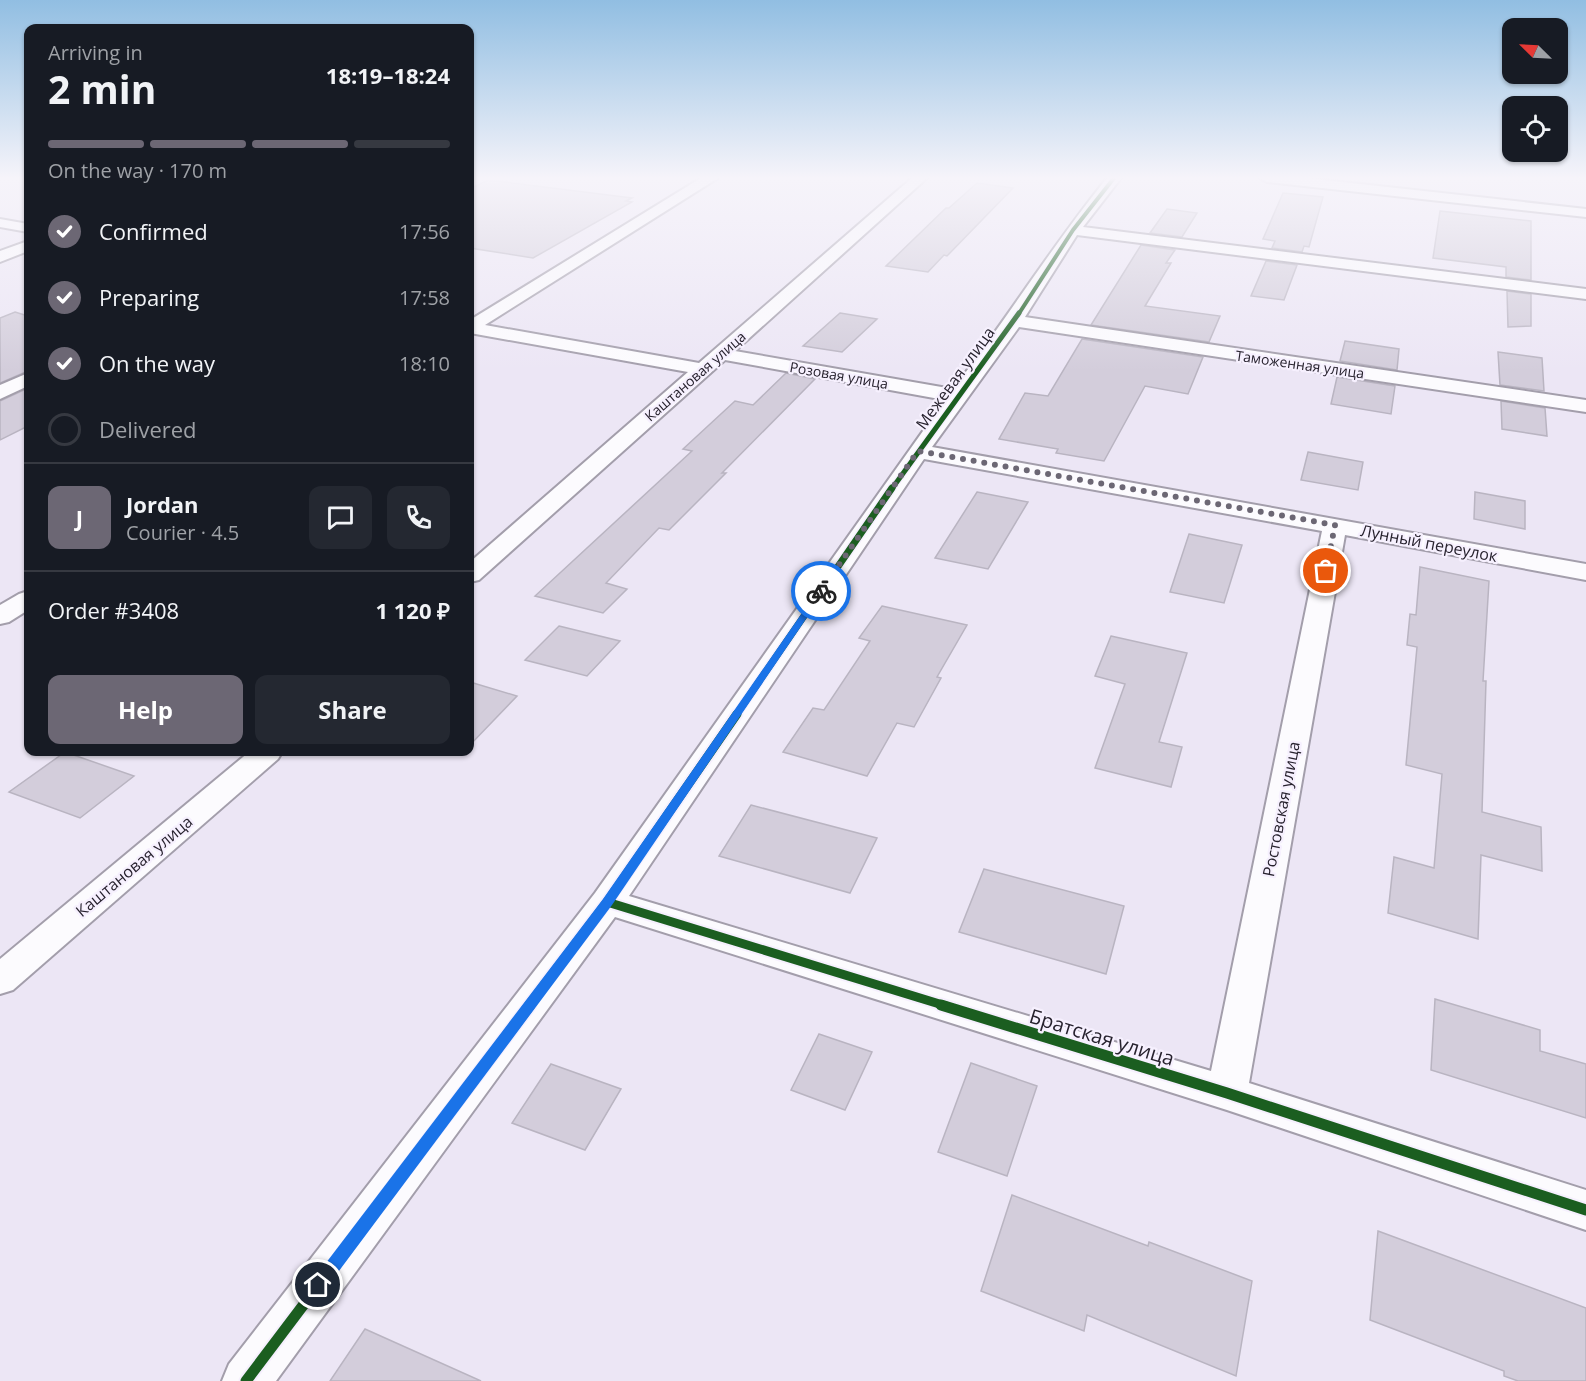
<!DOCTYPE html>
<meta charset="utf-8">
<style>
body{margin:0;font-family:"Open Sans",sans-serif;background:#242831;color:#f1f3f6;height:100vh;display:flex;flex-direction:column;font-size:22px;white-space:nowrap}
*{box-sizing:border-box;margin:0}
p{font-size:20px;color:#9ea1a6}
.icon{flex:none;width:33px;height:33px;fill:none;stroke:currentColor;stroke-width:2;stroke-linecap:round;stroke-linejoin:round}
.map{position:relative;flex:1;overflow:hidden}
.sheet{position:absolute;left:24px;top:24px;width:450px;height:732px;display:flex;flex-direction:column;background:#171b24;border-radius:12px;box-shadow:0 2px 4px #0004}
.sheet>*{flex:none}
.needle{width:39px;rotate:294deg}
.tools{position:absolute;left:1502px;top:18px;display:grid;gap:12px}
.tools a{display:grid;place-items:center;width:66px;height:66px;border-radius:12px;background:#171b24;box-shadow:0 2px 4px #0004;font-size:30px}
.pin{position:absolute;display:grid;place-items:center;width:51px;height:51px;color:#fff;margin:-26px;border:3px solid #fff;border-radius:50%;box-shadow:0 2px 6px #0007}
.courier{position:absolute;display:grid;place-items:center;width:60px;height:60px;margin:-30px;border:4px solid #1a73e8;border-radius:50%;background:#fff;color:#222;box-shadow:0 2px 8px #0007}
.summary em{font-style:normal;font-weight:700}
.summary div{display:flex;flex-direction:column-reverse}
.summary{display:flex;align-items:center;justify-content:space-between;height:102px;padding:0 24px}
h1{font-size:39px;font-weight:700;line-height:45px}
.bar{display:grid;grid-template-columns:repeat(4,1fr);gap:9px 6px;align-content:center;height:72px;padding:0 24px}
.bar i{height:8px;border-radius:4px;background:#363941}
.bar .current{background:#6c6774}
.bar p{grid-column:span 4}
.line{display:flex;align-items:center;gap:15px;padding:0 24px;border-top:2px solid #363941}
.line div{flex:1}
.round{display:grid;place-items:center;flex:none;width:63px;height:63px;border-radius:12px;background:#242831}
ol{padding:0 24px;list-style:none}
li{display:flex;align-items:center;gap:18px;height:66px}
li p{margin-inline-start:auto}
li .icon{padding:6px;border-radius:50%;background:#6c6774;color:#fff;stroke-width:4}
li:last-child{color:#9ea1a6}
li i{width:33px;height:33px;border:3px solid #363941;border-radius:50%}
.primary-button{display:flex;gap:12px;margin-top:auto;padding:12px 24px}
.primary-button a{flex:1;height:69px;border-radius:12px;background:#6c6774;color:#fff;font-size:24px;font-weight:700;line-height:69px;text-align:center}
.primary-button a+a{background:#242831;color:#f1f3f6}
.map>svg:first-child{display:block}
.building{fill:#d3cddb;stroke:#b9b4c1;stroke-width:1.5}
.lines{fill:none;stroke-linecap:round;stroke-linejoin:round}
.minor-casing{stroke:#a39eab;stroke-width:4}
.minor{fill:#fcfbfe;fill-rule:evenodd}
.cycleway-far4-casing{stroke:#f6f0fe;stroke-width:6}
.cycleway-far3-casing{stroke:#f6f0fe;stroke-width:8}
.cycleway-far2-casing{stroke:#f6f0fe;stroke-width:10}
.cycleway-far1-casing{stroke:#f6f0fe;stroke-width:13}
.cycleway-casing{stroke:#f6f0fe;stroke-width:15}
.cycleway-far4{stroke:#1b5e20;stroke-width:4}
.cycleway-far3{stroke:#1b5e20;stroke-width:5}
.cycleway-far2{stroke:#1b5e20;stroke-width:7}
.cycleway-far1{stroke:#1b5e20;stroke-width:9}
.cycleway{stroke:#1b5e20;stroke-width:11}
.route{fill:#1a73e8}
.done{stroke:#6c6774;stroke-width:6;stroke-dasharray:0 10.8}
.labels{text-anchor:middle;dominant-baseline:central;stroke-width:4.5;stroke-linejoin:round;paint-order:stroke}
.far-street-label{font-size:14px;fill:#27222e;stroke:#f6f0fe}
.street-label{font-size:16px;fill:#27222e;stroke:#f6f0fe}
.near-street-label{font-size:20px;fill:#27222e;stroke:#f6f0fe}
</style>
<div class="map">
<svg width="1586" height="1381" viewBox="0 0 1586 1381">
<rect width="100%" height="100%" fill="#ece6f5"/>
<g class="building">
<polygon points="488,180 632,198 626,201 632,202 533,258 470,248 470,189"/>
<polygon points="977,183 1013,188 947,256 944,255 928,272 886,266 946,208 949,208"/>
<polygon points="1283,193 1323,197 1309,247 1304,246 1302,252 1272,248 1275,241 1263,239"/>
<polygon points="1167,209 1197,213 1182,237 1150,233"/>
<polygon points="1440,211 1531,221 1531,280 1506,277 1506,267 1433,258"/>
<polygon points="1141,245 1175,250 1166,263 1171,263 1145,306 1220,316 1209,342 1091,325"/>
<polygon points="1266,261 1297,265 1284,300 1251,296"/>
<polygon points="1507,291 1531,294 1531,326 1508,327"/>
<polygon points="15,312 28,316 28,371 0,383 0,318"/>
<polygon points="840,313 877,319 842,352 803,346"/>
<polygon points="1082,339 1203,357 1188,394 1145,386 1104,461 1056,453 1058,449 999,439 1025,393 1048,396"/>
<polygon points="1345,341 1399,349 1397,370 1340,361"/>
<polygon points="1498,352 1542,358 1544,391 1500,385"/>
<polygon points="786,373 815,379 722,473 726,473 669,530 659,528 606,583 627,589 603,613 535,596 692,451 683,449 735,401 753,405"/>
<polygon points="1337,377 1395,386 1391,414 1331,404"/>
<polygon points="28,388 28,426 0,440 0,401"/>
<polygon points="1501,401 1545,408 1547,436 1502,429"/>
<polygon points="1308,452 1363,462 1358,490 1301,480"/>
<polygon points="977,492 1028,502 988,569 935,558"/>
<polygon points="1475,492 1525,501 1525,529 1474,519"/>
<polygon points="1189,534 1242,545 1224,603 1170,592"/>
<polygon points="1420,567 1489,581 1483,681 1486,681 1482,812 1541,827 1542,871 1481,855 1478,939 1388,913 1394,857 1434,868 1442,774 1406,765 1417,647 1407,645 1410,614 1416,615"/>
<polygon points="882,606 967,625 937,677 941,678 914,727 897,723 867,776 783,752 813,708 824,710 870,641 859,638"/>
<polygon points="559,626 620,641 587,676 525,660"/>
<polygon points="1111,636 1187,653 1159,742 1182,747 1171,787 1095,768 1125,684 1095,676"/>
<polygon points="470,682 517,696 470,745"/>
<polygon points="65,752 134,776 80,818 9,792"/>
<polygon points="751,805 877,838 850,893 719,856"/>
<polygon points="984,869 1124,906 1106,974 959,932"/>
<polygon points="1435,999 1540,1030 1540,1051 1586,1064 1586,1118 1431,1070"/>
<polygon points="819,1034 872,1052 845,1110 791,1090"/>
<polygon points="971,1063 1037,1086 1007,1176 938,1152"/>
<polygon points="551,1064 621,1089 585,1150 512,1123"/>
<polygon points="1012,1195 1148,1246 1149,1242 1252,1281 1236,1376 1087,1315 1084,1331 981,1291"/>
<polygon points="1378,1231 1586,1308 1586,1381 1518,1381 1504,1376 1504,1371 1370,1320"/>
<polygon points="365,1329 481,1381 330,1381"/>
</g>
<g class="lines">
<defs>
<g id="minor">
<path d="M701,178H718L485,325L699,363L912,178H927L735,351L953,389C1006,320 1052,246 1107,178H1121L1083,227L1586,289V299L1077,235L1025,317L1586,400V412L1019,327L932,447L1586,564V580L1345,535L1249,1083L1586,1190V1230L1227,1110L615,917L276,1381H222L229,1364L595,893L945,400L725,360L479,580L470,582V562L688,372L470,333V320ZM924,459L1322,531L1211,1071L629,896Z"/>
<polygon points="1260,178 1306,178 1586,209 1586,217 1267,182"/>
<polygon points="0,219 28,224 28,232 0,227"/>
<polygon points="28,241 28,251 0,262 0,251"/>
<polygon points="28,373 28,386 0,399 0,385"/>
<polygon points="28,591 28,610 9,622 0,624 0,605 19,594"/>
<polygon points="249,752 282,752 278,759 13,990 0,994 0,959"/>
</g>
</defs>
<use href="#minor" class="minor-casing"/>
<use href="#minor" class="minor"/>
<defs>
<polyline id="cycleway-far4" points="1018,315 1073,230 1114,178"/>
<polyline id="cycleway-far3" points="891,490 1019,313"/>
<polyline id="cycleway-far2" points="736,715 892,488"/>
<g id="cycleway-far1">
<polyline points="607,902 946,1006"/>
<polyline points="528,1006 607,902 737,714"/>
</g>
<g id="cycleway">
<polyline points="941,1005 1227,1093 1586,1210"/>
<polyline points="246,1381 530,1005"/>
</g>
</defs>
<use href="#cycleway-far4" class="cycleway-far4-casing"/>
<use href="#cycleway-far3" class="cycleway-far3-casing"/>
<use href="#cycleway-far2" class="cycleway-far2-casing"/>
<use href="#cycleway-far1" class="cycleway-far1-casing"/>
<use href="#cycleway" class="cycleway-casing"/>
<use href="#cycleway-far4" class="cycleway-far4"/>
<use href="#cycleway-far3" class="cycleway-far3"/>
<use href="#cycleway-far2" class="cycleway-far2"/>
<use href="#cycleway-far1" class="cycleway-far1"/>
<use href="#cycleway" class="cycleway"/>
</g>
<linearGradient id="sky" x2="0" y2="1"><stop stop-color="#91bee2"/><stop offset="0.48" stop-color="#f6f4fa"/><stop offset="1" stop-color="#f6f4fa" stop-opacity="0"/></linearGradient>
<rect width="1586" height="371" fill="url(#sky)"/>
<polygon class="route" points="818,590 825,591 612,905 324,1291 318,1293 313,1291 310,1285 313,1280 603,899"/>
<g class="lines">
<polyline class="done" points="821,591 918,451 1335,525 1326,571"/>
</g>
<g class="labels">
<g class="far-street-label">
<text transform="translate(1300 364) rotate(8)">Таможенная улица</text>
<text transform="translate(839 375) rotate(10)">Розовая улица</text>
<text transform="translate(695 376) rotate(-41)">Каштановая улица</text>
</g>
<g class="street-label">
<text transform="translate(955 378) rotate(-54)">Межевая улица</text>
<text transform="translate(1429 543) rotate(11)">Лунный переулок</text>
<text transform="translate(1281 809) rotate(-79)">Ростовская улица</text>
<text transform="translate(134 866) rotate(-40)">Каштановая улица</text>
</g>
<g class="near-street-label">
<text transform="translate(1102 1037) rotate(17)">Братская улица</text>
</g>
</g>
</svg>
<div class="tools">
<a><svg class="needle" viewBox="-14 -14 28 28"><path d="M0-13l5 13h-10z" fill="#e53935"/><path d="M0 13l5-13h-10z" fill="#9ea1a6"/></svg></a>
<a><svg class="icon" aria-label="locate" viewBox="0 0 24 24"><circle cx="12" cy="12" r="6"/><path d="M12 2v4M12 18v4M2 12h4M18 12h4"/></svg></a>
</div>
<div class="pin" style="left:1326px;top:571px;background:#ea580c"><svg class="icon" aria-label="bag" viewBox="0 0 24 24"><path d="M5 8h14l-1 12H6zM9 8a3 3 0 0 1 6 0"/></svg></div>
<div class="pin" style="left:318px;top:1285px;background:#1f2937"><svg class="icon" aria-label="home" viewBox="0 0 24 24"><path d="M3 11l9-7 9 7M6 9v11h12V9"/></svg></div>
<div class="courier" style="left:821px;top:591px"><svg class="icon" aria-label="bike" viewBox="0 0 24 24"><circle cx="6" cy="16" r="4"/><circle cx="18" cy="16" r="4"/><path d="M6 16l4-8h5l3 8M10 8l3 8H6M13 5h3"/></svg></div>
<section class="sheet">
<div class="summary"><div><h1>2 min</h1><p>Arriving in</p></div><em>18:19–18:24</em></div>
<div class="bar"><i class="current"></i><i class="current"></i><i class="current"></i><i></i><p>On the way · 170 m</p></div>
<ol>
<li><svg class="icon" aria-label="check" viewBox="0 0 24 24"><path d="M5 12l5 5 9-10"/></svg>Confirmed<p>17:56</p></li>
<li><svg class="icon" aria-label="check" viewBox="0 0 24 24"><path d="M5 12l5 5 9-10"/></svg>Preparing<p>17:58</p></li>
<li><svg class="icon" aria-label="check" viewBox="0 0 24 24"><path d="M5 12l5 5 9-10"/></svg>On the way<p>18:10</p></li>
<li><i></i>Delivered</li>
</ol>
<div class="line" style="height:108px"><b class="round" style="background:#6c6774;color:#fff">J</b><div><b>Jordan</b><p>Courier · 4.5</p></div><a class="round"><svg class="icon" aria-label="chat" viewBox="0 0 24 24"><path d="M4 5h16v11H9l-5 4z"/></svg></a><a class="round"><svg class="icon" aria-label="phone" viewBox="0 0 24 24"><path d="M5 4h4l2 5-3 2q2 4 5 5l2-3 5 2v4C11 20 4 13 5 4z"/></svg></a></div>
<div class="line" style="height:78px"><div>Order #3408</div><b>1 120 ₽</b></div>
<div class="primary-button"><a>Help</a><a>Share</a></div>
</section>
</div>
